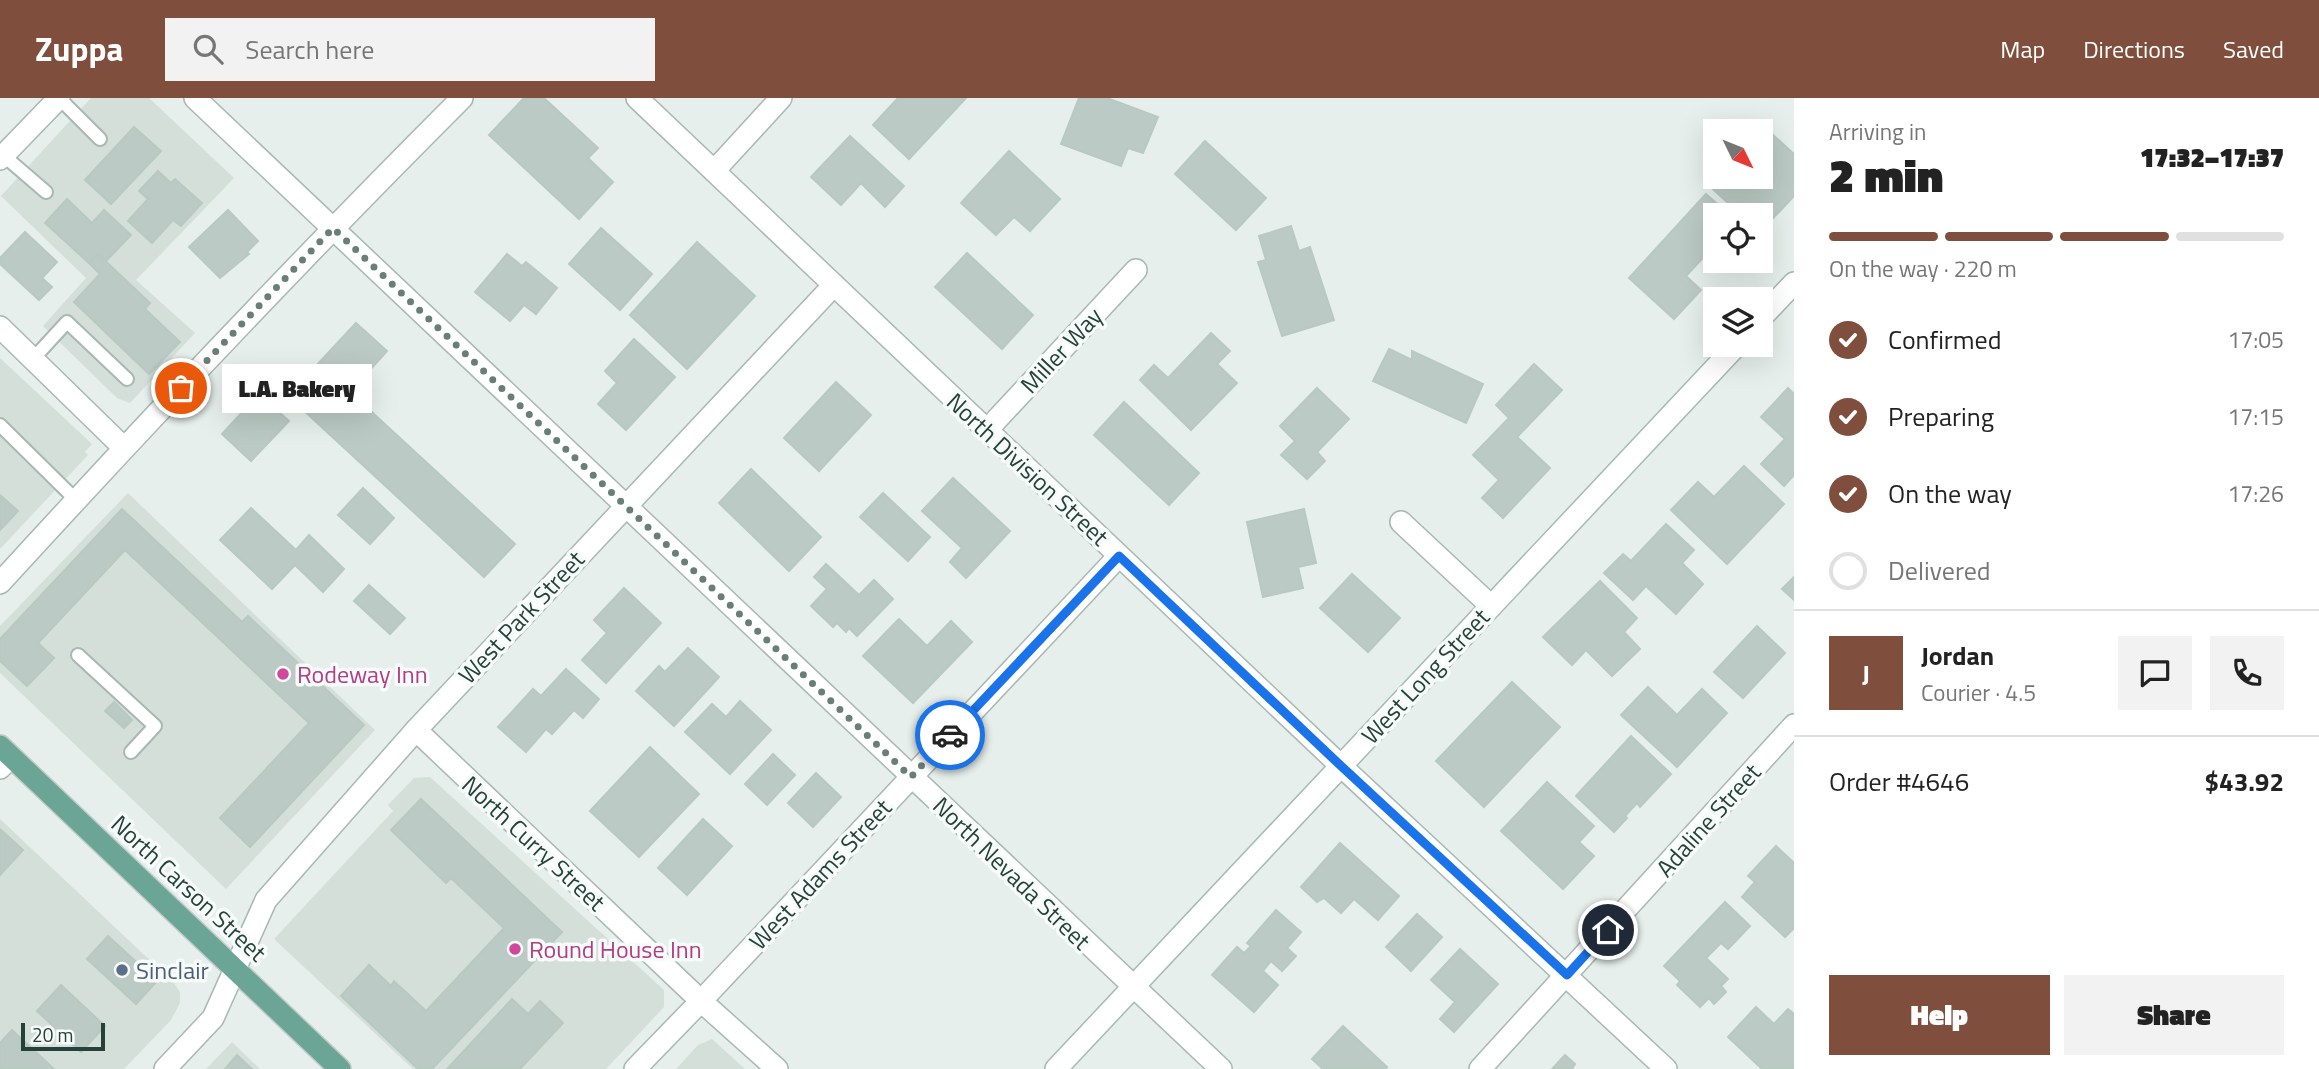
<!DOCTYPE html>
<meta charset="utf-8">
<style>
body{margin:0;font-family:"Titillium Web",sans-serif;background:#f2f2f2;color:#222;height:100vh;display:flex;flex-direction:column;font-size:26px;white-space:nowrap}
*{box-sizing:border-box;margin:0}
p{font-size:23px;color:#767676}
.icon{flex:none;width:38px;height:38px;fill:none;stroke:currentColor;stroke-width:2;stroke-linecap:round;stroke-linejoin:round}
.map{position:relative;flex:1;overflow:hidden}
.drawer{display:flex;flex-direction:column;background:#fff;width:525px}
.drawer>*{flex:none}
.needle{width:46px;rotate:133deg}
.controls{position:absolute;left:1703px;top:21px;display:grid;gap:14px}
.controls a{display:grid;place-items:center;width:70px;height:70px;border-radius:0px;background:#fff;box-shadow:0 7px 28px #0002;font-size:35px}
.scale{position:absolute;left:21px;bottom:18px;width:84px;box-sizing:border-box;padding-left:7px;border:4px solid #24423a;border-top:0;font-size:19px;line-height:24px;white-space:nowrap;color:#24423a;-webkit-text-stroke:5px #f7fbf9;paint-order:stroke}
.pin{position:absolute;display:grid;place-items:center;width:60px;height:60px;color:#fff;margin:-30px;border:4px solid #fff;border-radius:50%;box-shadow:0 2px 7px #0007}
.courier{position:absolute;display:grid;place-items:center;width:70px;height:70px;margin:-35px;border:5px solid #1a73e8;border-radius:50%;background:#fff;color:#222;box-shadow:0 2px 9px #0007}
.bubble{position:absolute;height:49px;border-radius:0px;background:#fff;box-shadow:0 7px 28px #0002;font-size:23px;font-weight:800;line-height:49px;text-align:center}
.headline em{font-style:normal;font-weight:800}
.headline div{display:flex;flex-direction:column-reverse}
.headline{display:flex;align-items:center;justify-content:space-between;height:119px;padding:0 35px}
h1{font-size:46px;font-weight:800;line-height:52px}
.bar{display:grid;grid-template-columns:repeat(4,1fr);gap:10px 7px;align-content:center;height:84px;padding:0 35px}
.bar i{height:9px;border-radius:5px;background:#e0e0e0}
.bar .on{background:#804e3d}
.bar p{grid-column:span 4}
.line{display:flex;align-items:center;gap:18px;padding:0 35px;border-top:2px solid #e0e0e0}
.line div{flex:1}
.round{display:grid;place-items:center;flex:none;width:74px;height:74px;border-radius:0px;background:#f2f2f2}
ol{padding:0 35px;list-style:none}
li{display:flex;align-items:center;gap:21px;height:77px}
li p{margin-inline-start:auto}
li .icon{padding:7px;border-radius:50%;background:#804e3d;color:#fff;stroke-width:4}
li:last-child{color:#767676}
li i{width:38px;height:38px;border:4px solid #e0e0e0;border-radius:50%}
.primary-button{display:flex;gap:14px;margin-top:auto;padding:14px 35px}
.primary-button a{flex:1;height:80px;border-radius:0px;background:#804e3d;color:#fff;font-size:28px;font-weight:800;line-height:80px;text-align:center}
.primary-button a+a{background:#f2f2f2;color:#222}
header{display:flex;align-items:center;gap:42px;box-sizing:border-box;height:98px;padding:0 35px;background:#804e3d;color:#fff}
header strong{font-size:33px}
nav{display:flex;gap:38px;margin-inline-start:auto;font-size:24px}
.search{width:490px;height:63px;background:#f2f2f2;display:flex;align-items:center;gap:18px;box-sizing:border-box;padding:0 24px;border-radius:0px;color:#767676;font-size:26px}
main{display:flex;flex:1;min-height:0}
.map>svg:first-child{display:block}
.built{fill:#d4dfda}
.building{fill:#bbcac4;stroke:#b8c9c2;stroke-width:2}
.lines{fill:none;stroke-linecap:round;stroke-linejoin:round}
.lane-casing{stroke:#a8b8b2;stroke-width:16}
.street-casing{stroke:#a8b8b2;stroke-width:24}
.secondary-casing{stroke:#a4bbb3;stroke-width:24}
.primary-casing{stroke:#c2cac8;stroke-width:24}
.lane{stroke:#fff;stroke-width:12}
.street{stroke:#fff;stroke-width:21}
.secondary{stroke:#fff;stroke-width:21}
.primary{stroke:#6aa596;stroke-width:21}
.done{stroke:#687f78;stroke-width:7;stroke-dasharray:0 12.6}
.route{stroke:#1a73e8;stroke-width:9}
.hotel-dot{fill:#d1479c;stroke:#f7fbf9;stroke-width:2.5}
.service-dot{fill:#5c6f8a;stroke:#f7fbf9;stroke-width:2.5}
.labels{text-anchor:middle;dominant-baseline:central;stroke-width:7;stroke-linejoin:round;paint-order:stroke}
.street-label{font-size:24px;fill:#24423a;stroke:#f7fbf9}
.hotel-label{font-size:24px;fill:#b23c85;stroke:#f7fbf9;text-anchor:start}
.service-label{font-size:24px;fill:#4e5e75;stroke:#f7fbf9;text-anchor:start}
</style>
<header>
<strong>Zuppa</strong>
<div class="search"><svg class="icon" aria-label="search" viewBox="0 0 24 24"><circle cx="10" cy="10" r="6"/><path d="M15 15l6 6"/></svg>Search here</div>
<nav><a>Map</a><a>Directions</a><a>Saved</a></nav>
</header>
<main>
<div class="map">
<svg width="1794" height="971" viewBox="0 0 1794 971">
<rect width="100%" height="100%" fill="#e6efeb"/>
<g class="built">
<polygon points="91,0 149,0 234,80 136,182 195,235 130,305 117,300 43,228 86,180 1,98"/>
<polygon points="0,260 92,346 85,354 88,357 0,451"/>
<polygon points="128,395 375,632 226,791 0,575 0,528"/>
<polygon points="430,679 664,892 664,909 606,971 413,971 274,841 393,713 388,707 414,680"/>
<polygon points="0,721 174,885 180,894 180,905 171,922 124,971 0,971"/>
<polygon points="712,941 745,971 676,971 698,947"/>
<polygon points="232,944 260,971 206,971"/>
</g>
<g class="building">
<polygon points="524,0 544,0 598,50 588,60 613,84 579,121 489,37"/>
<polygon points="898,0 966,0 909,61 873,27"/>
<polygon points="1079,0 1107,0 1158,19 1143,55 1128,50 1121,68 1061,46"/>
<polygon points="1760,25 1794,56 1794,98 1760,134 1760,117 1741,117 1704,83 1715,70 1715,79 1760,79 1760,73 1767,67 1760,61 1760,33 1752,33"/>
<polygon points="134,29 161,53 111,106 85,82"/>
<polygon points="850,38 904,88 885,109 861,85 841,107 811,79"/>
<polygon points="1205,43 1266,100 1236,132 1175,76"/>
<polygon points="1009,53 1060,101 1030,133 1014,119 996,137 961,105"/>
<polygon points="158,73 171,85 175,81 202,105 181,128 173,122 152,145 128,123 148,101 139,93"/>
<polygon points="1706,96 1730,117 1715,117 1715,147 1686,178 1701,192 1674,221 1629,180"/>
<polygon points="67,101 92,125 104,112 131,137 106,163 98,156 89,165 45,125"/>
<polygon points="228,112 258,143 247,154 249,156 220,180 189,149"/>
<polygon points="1291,128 1299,153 1310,149 1334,222 1282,238 1258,164 1266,162 1259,138"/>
<polygon points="601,130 652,176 620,212 569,166"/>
<polygon points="25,134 57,164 42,180 52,189 39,202 0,166 0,160"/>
<polygon points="697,144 755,198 687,271 630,217"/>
<polygon points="967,155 1033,217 1002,251 935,189"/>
<polygon points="98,156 150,205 145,211 180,244 149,276 74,204 100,176 89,165"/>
<polygon points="507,156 522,168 526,164 557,190 536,216 524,207 510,223 475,194"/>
<polygon points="356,225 387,253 350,294 515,446 484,479 288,298"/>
<polygon points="1211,235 1230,253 1217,266 1237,285 1191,332 1140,282 1154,267 1168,280"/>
<polygon points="634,241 675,279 626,332 598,306 617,285 605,273"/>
<polygon points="1389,251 1412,262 1412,253 1483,286 1466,325 1373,283"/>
<polygon points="1534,266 1562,292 1517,339 1550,370 1503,420 1482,400 1499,382 1473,357 1509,320 1496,307"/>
<polygon points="836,284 871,317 819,373 784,340"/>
<polygon points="1317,290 1349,321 1317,354 1325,363 1307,381 1281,357 1295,343 1280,328"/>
<polygon points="1788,290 1794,296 1794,377 1784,388 1761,366 1785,341 1761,319"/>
<polygon points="259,296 289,323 251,363 222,336"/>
<polygon points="1124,304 1199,375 1169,407 1094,337"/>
<polygon points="1744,368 1784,406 1727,466 1671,412 1698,384 1714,399"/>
<polygon points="751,371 821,439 789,473 719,405"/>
<polygon points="953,380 1010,433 966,480 950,464 962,450 922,413"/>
<polygon points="363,390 394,420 370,446 338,417"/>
<polygon points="883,395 930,439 908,463 860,419"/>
<polygon points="0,397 18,413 0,432"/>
<polygon points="251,410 296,452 309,437 344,471 323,494 295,467 272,491 220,442"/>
<polygon points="122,411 242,524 248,518 364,627 250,749 220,720 309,625 125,452 38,545 54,560 27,588 0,563 0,541"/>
<polygon points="1304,411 1316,465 1298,469 1303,490 1263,499 1247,424"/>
<polygon points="1666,426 1694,452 1682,465 1703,486 1676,516 1646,488 1633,502 1604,475 1623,456 1631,463"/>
<polygon points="826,466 859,497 874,482 893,501 857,538 849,530 846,534 837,525 833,529 811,508 827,491 814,479"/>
<polygon points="1352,476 1400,520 1368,554 1320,510"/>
<polygon points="1794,479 1794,502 1782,491"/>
<polygon points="1600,483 1637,520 1624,534 1640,551 1612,578 1586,552 1572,567 1543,539"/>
<polygon points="369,487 405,520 390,536 354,503"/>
<polygon points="624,490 661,525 606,585 582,562 607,535 594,522"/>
<polygon points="899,521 927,548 951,523 972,544 913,605 863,558"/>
<polygon points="1757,528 1785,555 1743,600 1714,574"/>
<polygon points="688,550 719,579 674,628 636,593 659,568 665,574"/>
<polygon points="566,571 599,601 583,620 574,612 552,636 546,631 526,654 498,629 533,591 541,598"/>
<polygon points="1512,584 1560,629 1484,709 1436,663"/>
<polygon points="1648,589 1677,617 1702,591 1727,615 1677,669 1621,617"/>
<polygon points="740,603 771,632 730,676 685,634 712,606 726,619"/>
<polygon points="114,604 132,622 124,630 105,613"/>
<polygon points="1631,638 1671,676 1640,709 1637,705 1625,718 1627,720 1614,734 1576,698"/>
<polygon points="650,649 699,696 639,759 590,713"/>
<polygon points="773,656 795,677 767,707 745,686"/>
<polygon points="816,675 841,699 813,729 788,705"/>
<polygon points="1547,684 1594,728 1579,744 1594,758 1563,791 1501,733"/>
<polygon points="421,701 562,834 432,971 418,971 341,898 369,867 391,888 394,883 426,913 504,830 451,780 446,785 391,732"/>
<polygon points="703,721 732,748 687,797 658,770"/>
<polygon points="0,731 23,752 0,777"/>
<polygon points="1340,745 1399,798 1378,822 1354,801 1341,815 1324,800 1317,804 1301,789"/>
<polygon points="1776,748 1794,765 1794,830 1785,839 1742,799 1755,784 1748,778"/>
<polygon points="1725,804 1750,828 1728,851 1721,845 1706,860 1728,881 1721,888 1726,894 1714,906 1709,900 1700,909 1677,887 1680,883 1664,868"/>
<polygon points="1276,812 1301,834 1287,850 1296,858 1282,873 1271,863 1263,873 1278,887 1254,914 1212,877 1237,849 1244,855 1251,848 1247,845"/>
<polygon points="1417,816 1442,839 1411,873 1386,849"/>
<polygon points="108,838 157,883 136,906 87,861"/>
<polygon points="1460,851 1498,886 1454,934 1440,921 1455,904 1431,882"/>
<polygon points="61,887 105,928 81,954 37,913"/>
<polygon points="512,901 528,916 540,903 563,925 520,971 447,971"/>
<polygon points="1756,909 1774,926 1788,911 1794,916 1794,971 1762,971 1728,939"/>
<polygon points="1343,928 1387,969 1385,971 1323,971 1312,961"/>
<polygon points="12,932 54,971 0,971 0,945"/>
<polygon points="237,957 252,971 225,971"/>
<polygon points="1565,957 1575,966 1572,971 1552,971"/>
</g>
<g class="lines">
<defs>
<g id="lane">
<polyline points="59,0 100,41"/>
<polyline points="3,57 46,94"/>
<polyline points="33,261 67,224 127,281"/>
<polyline points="0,327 76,402"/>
<polyline points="78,557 155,628 131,654"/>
</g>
<g id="street">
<polyline points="195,0 1221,971"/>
<polyline points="637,0 1340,667 1666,971"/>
<polyline points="0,61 59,0"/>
<polyline points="714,73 781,0"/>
<polyline points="0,229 124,350"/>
<polyline points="987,332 1136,172"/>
<polyline points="1401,424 1491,508"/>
<path d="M0,485C151,320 304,158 462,0"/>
<polyline points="416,632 701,903 777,971"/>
<polyline points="0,670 11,659"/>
<polyline points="165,971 213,920 266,802 416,632 834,187"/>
<polyline points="635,971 701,903 1119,458"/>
<polyline points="1480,971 1794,627"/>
</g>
<g id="secondary">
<polyline points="1760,221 1794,185"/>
<polyline points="1056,971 1737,247"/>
</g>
<polyline id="primary" points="0,648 340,971"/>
</defs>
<use href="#lane" class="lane-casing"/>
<use href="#street" class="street-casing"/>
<use href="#secondary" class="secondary-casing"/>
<use href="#primary" class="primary-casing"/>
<use href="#lane" class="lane"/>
<use href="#street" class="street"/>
<use href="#secondary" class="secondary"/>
<use href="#primary" class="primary"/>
</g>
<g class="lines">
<polyline class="done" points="181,290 333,130 911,679 950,637"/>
<polyline class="route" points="950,637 1119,458 1340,667 1567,877 1608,832"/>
</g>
<g class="hotel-dot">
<circle cx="283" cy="576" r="7"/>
<circle cx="515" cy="851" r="7"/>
</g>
<circle class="service-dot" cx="122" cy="872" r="7"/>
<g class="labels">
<g class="street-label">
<text transform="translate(1061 252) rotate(-47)">Miller Way</text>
<text transform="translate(1028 371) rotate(43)">North Division Street</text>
<text transform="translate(521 519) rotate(-47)">West Park Street</text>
<text transform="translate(1425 578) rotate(-47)">West Long Street</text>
<text transform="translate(1708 722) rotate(-48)">Adaline Street</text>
<text transform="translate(534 745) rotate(43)">North Curry Street</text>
<text transform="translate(1012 775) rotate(44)">North Nevada Street</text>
<text transform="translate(820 776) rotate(-47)">West Adams Street</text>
<text transform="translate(189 790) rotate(43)">North Carson Street</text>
</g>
<g class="hotel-label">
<text x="297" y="576">Rodeway Inn</text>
<text x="529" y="851">Round House Inn</text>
</g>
<g class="service-label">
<text x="136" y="872">Sinclair</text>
</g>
</g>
</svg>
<div class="controls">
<a><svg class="needle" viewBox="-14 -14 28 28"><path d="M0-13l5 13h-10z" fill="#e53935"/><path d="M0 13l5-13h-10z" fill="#767676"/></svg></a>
<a><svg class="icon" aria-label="locate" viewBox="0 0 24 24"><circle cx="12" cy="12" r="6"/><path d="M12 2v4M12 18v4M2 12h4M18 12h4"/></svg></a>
<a><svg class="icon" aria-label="layers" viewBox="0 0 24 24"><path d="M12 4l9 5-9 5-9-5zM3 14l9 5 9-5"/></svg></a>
</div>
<div class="scale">20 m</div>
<div class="pin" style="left:181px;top:290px;background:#ea580c"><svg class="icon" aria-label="bag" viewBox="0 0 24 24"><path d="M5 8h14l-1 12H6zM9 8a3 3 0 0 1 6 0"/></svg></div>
<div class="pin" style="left:1608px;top:832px;background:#1f2937"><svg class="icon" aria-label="home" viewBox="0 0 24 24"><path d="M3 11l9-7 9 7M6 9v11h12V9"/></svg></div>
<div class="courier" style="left:950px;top:637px"><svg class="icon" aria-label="car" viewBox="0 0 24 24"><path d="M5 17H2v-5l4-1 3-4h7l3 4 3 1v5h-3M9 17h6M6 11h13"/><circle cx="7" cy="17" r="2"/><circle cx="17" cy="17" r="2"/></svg></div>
<div class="bubble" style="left:222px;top:266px;width:150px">L.A. Bakery</div>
</div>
<section class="drawer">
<div class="headline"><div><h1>2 min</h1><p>Arriving in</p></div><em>17:32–17:37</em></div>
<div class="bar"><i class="on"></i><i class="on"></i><i class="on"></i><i></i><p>On the way · 220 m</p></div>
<ol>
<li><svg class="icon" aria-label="check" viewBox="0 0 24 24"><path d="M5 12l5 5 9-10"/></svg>Confirmed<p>17:05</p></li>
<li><svg class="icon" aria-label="check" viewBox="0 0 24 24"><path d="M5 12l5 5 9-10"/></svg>Preparing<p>17:15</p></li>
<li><svg class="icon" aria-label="check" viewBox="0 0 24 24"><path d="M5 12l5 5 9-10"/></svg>On the way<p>17:26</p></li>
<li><i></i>Delivered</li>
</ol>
<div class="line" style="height:126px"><b class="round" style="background:#804e3d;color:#fff">J</b><div><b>Jordan</b><p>Courier · 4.5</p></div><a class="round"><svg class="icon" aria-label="chat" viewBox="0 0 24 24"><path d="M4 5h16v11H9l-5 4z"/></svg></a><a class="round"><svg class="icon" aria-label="phone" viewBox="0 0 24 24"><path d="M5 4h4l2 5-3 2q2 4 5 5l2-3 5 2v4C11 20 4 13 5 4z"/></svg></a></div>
<div class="line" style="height:91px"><div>Order #4646</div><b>$43.92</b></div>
<div class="primary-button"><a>Help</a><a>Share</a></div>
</section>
</main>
